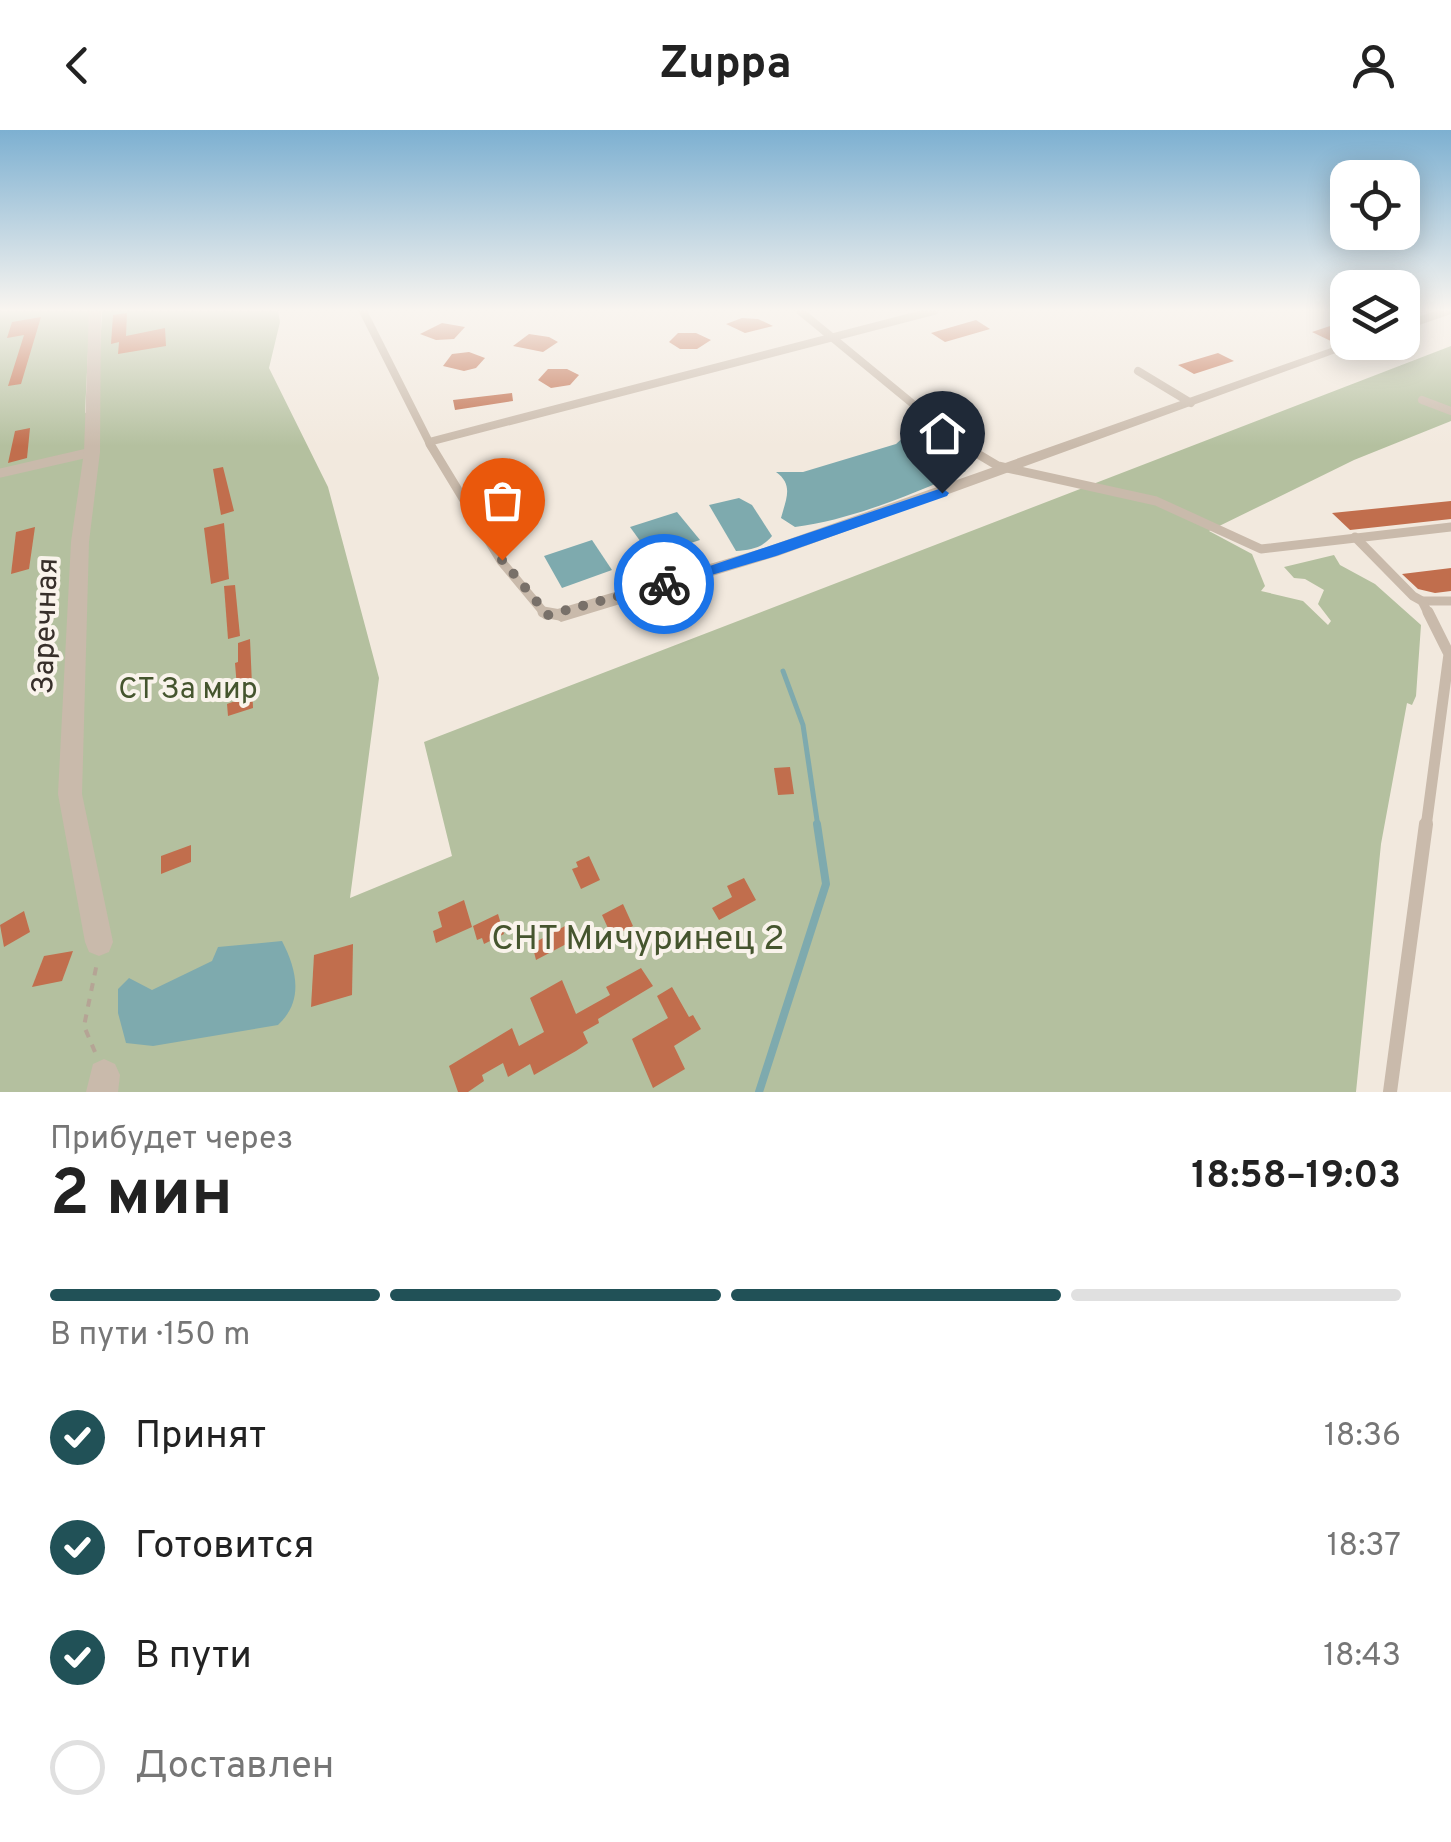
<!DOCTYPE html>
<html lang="ru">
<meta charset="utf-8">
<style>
body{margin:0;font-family:Overpass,sans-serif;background:#f6f6f6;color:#222;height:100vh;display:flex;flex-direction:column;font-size:38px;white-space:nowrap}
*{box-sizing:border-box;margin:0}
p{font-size:32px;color:#767676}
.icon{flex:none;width:55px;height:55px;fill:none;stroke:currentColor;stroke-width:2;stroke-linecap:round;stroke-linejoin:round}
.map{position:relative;height:962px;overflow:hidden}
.drawer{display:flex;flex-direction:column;background:#fff;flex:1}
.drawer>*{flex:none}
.buttons{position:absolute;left:1330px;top:30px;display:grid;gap:20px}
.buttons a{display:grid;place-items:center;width:90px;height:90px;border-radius:20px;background:#fff;box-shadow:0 5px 25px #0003;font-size:50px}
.pin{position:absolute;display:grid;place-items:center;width:85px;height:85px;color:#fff;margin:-102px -42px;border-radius:50% 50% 50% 0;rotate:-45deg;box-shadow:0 0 10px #0007}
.pin .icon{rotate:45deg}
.courier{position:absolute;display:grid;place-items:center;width:100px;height:100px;margin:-50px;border:8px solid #1a73e8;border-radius:50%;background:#fff;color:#222;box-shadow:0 2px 12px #0007}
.summary em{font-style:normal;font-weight:700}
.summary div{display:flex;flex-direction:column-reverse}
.summary{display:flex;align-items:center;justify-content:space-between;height:170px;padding:0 50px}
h1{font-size:65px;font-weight:700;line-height:75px}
.bar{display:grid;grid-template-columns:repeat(4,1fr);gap:15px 10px;align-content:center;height:120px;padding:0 50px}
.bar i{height:12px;border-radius:8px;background:#e0e0e0}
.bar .active{background:#215157}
.bar p{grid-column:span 4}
ol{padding:0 50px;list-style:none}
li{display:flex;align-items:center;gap:30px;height:110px}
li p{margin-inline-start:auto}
li .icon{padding:10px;border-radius:50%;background:#215157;color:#fff;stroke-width:4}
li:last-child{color:#767676}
li i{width:55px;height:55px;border:5px solid #e0e0e0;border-radius:50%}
header{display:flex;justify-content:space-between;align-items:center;height:130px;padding:0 50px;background:#fff;font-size:45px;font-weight:700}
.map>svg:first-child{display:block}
.green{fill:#b4c09f}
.water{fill:#7eaaae}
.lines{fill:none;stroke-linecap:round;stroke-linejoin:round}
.stream-far1{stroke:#7eaaae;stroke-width:5}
.stream{stroke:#7eaaae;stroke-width:8}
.building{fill:#c16e4d}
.path{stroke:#b5a495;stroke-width:4;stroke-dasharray:8 8;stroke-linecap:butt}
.lane-far3{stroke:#c9baab;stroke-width:8}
.lane-far2{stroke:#c9baab;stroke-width:9}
.lane-far1{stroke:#c9baab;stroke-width:11}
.lane{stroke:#c9baab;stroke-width:14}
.street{fill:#c9baab;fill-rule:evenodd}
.route{fill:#1a73e8}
.done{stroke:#787069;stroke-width:10;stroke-dasharray:0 18}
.labels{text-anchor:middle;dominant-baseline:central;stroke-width:8;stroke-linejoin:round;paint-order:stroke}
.street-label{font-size:30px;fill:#372f2a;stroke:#f9f3eb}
.park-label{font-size:30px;fill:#45552e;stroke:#f9f3eb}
.near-park-label{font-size:35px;fill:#45552e;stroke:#f9f3eb}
</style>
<header><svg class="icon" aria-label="back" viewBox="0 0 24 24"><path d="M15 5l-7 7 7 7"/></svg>Zuppa<svg class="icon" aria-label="person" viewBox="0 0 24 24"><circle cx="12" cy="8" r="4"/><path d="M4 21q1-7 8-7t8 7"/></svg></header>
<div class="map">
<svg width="1451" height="962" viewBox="0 0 1451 962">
<rect width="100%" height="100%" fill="#f2e9de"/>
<polygon class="green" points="0,181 90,181 85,283 97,280 102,181 278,181 280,192 269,238 328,357 379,548 350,768 452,726 424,612 1451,216 1451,291 1354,330 1209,401 1252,424 1265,456 1261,461 1303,471 1328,495 1331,491 1318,474 1324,460 1305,449 1294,448 1284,437 1334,425 1340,435 1375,454 1421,495 1416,566 1412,575 1407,573 1381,714 1356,962 0,962"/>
<g class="water">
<path d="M906,305H920L966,341C911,364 855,389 795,397L781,388C786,369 794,355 776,342H803L896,314Z"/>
<path d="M739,368L752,375L772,406C762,418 751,420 736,421L709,375Z"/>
<polygon points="677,382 700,410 651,426 630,397"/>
<polygon points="592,410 612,440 562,458 544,426"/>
<path d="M282,811C297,840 304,871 278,895L153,916L126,913L118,883V859L129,848L152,860L212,831L218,817Z"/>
</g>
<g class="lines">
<polyline class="stream-far1" points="783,541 803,595 818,697"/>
<polyline class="stream" points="759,962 826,754 817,694"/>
</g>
<g class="building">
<polygon points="127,183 126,206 165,198 166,216 118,224 119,212 111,214 113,185"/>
<polygon points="41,187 21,254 8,256 24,205 7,208 12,192"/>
<polygon points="742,188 758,189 773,196 745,203 726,194"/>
<polygon points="976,190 990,199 945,212 931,203"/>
<polygon points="1348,190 1348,208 1335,213 1312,202"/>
<polygon points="442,193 465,197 454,209 436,210 420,204"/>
<polygon points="678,203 696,203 711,210 697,219 680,219 669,212"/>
<polygon points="529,204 549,207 558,212 543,222 513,216"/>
<polygon points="469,222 485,228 476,238 464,241 443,236 452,224"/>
<polygon points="1218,223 1234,231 1194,244 1178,235"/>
<polygon points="548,239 567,239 579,245 570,255 551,258 538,250"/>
<polygon points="512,263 513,271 455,280 453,270"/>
<polygon points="30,298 27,328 8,333 15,301"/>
<polygon points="223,337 234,381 221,385 213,339"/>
<polygon points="1451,371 1451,389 1350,400 1332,383"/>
<polygon points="224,393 229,449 211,454 204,398"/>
<polygon points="35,397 29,439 11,444 16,402"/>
<polygon points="1451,438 1451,461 1435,463 1418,459 1402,444"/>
<polygon points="235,455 240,506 228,509 224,456"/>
<polygon points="250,509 253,578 228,586 227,574 238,570 235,533 238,532 238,513"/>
<polygon points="790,637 794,664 778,665 774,638"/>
<polygon points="191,715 191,732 161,744 161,726"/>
<polygon points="589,726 600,750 581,759 572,739 578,737 576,732"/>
<polygon points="744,748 756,770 719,790 712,778 732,767 727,756"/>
<polygon points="464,770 472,797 436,813 433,801 442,797 438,782"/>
<polygon points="623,774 633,796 612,807 602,785"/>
<polygon points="24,781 30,802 4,817 0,795"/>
<polygon points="498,784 504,804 484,814 482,808 477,810 473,796"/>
<polygon points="565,796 572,811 536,830 532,814"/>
<polygon points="353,814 352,865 311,877 314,825"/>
<polygon points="73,821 62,851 32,857 44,826"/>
<polygon points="641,838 653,856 598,889 599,893 583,902 588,913 576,921 534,945 530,934 508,947 503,933 482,945 484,951 468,962 458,962 449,936 512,898 519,916 544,902 530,868 562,850 576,884 610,865 606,857"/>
<polygon points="672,857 689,887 693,885 701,899 674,916 685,939 653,958 632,909 668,888 657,866"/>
</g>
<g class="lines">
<polyline class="path" points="95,922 84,896 97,833"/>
<g class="lane-far3">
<polyline points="363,181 429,312 934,181"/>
<polyline points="800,181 964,316"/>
<polyline points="1138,241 1191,273"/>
<polyline points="1422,270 1451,281"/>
<polyline points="429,312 431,316"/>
</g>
<g class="lane-far2">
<polyline points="430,314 501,431 546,485"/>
<polyline points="961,314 998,336 1156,371 1261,419 1451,397"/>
<polyline points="0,343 92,322"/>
<polyline points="1355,407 1413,466 1422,471 1451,471"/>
<polyline points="1422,471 1429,485"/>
</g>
<g class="lane-far1">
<polyline points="543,482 560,485"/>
<polyline points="1426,697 1449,524 1428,482"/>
</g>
<polyline class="lane" points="1390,962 1426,694"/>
<g class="street">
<polygon points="89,181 101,181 100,322 89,412 82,664 113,812 109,822 99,826 89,822 85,812 58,664 71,412 84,322"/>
<polygon points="1435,181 1451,181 1451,184 1402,201 1402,192"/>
<polygon points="1348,212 1366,212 778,426 561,492 551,485 554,480 764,418"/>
<polygon points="104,929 115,934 120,945 118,962 86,962 93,934"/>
</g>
</g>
<linearGradient id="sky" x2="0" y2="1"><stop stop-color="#7db0d1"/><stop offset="0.57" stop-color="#f9f5f0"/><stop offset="1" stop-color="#f9f5f0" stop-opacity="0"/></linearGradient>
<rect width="1451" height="316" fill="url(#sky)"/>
<polygon class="route" points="942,358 949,363 947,366 776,426 664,459 656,454"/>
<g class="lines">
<polyline class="done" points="502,430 548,485 664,454"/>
</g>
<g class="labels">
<g class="street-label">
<text transform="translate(47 496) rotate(-88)">Заречная</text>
</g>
<g class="park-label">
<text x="188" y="560">СТ За мир</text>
</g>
<g class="near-park-label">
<text x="638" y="810">СНТ Мичуринец 2</text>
</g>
</g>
</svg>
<div class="buttons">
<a><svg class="icon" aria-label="locate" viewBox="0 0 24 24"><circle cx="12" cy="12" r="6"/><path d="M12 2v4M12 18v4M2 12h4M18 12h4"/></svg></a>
<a><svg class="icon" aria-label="layers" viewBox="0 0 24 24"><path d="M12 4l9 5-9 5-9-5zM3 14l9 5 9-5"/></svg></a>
</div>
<div class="pin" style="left:502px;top:430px;background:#ea580c"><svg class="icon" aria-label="bag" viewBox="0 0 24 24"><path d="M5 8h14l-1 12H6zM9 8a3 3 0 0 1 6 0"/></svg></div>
<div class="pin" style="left:942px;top:363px;background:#1f2937"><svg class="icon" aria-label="home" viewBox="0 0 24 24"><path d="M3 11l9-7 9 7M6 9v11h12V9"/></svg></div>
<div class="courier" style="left:664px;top:454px"><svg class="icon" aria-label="bike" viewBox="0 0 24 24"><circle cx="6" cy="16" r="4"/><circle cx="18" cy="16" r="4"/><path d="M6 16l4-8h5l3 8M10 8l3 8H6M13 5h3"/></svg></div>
</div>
<section class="drawer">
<div class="summary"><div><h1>2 мин</h1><p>Прибудет через</p></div><em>18:58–19:03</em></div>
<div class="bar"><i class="active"></i><i class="active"></i><i class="active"></i><i></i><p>В пути · 150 m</p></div>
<ol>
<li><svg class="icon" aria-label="check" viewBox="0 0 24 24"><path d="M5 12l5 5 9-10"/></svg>Принят<p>18:36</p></li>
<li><svg class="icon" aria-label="check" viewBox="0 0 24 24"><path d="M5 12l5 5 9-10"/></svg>Готовится<p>18:37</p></li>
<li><svg class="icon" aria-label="check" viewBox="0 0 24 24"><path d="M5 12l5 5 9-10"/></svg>В пути<p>18:43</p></li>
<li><i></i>Доставлен</li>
</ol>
</section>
